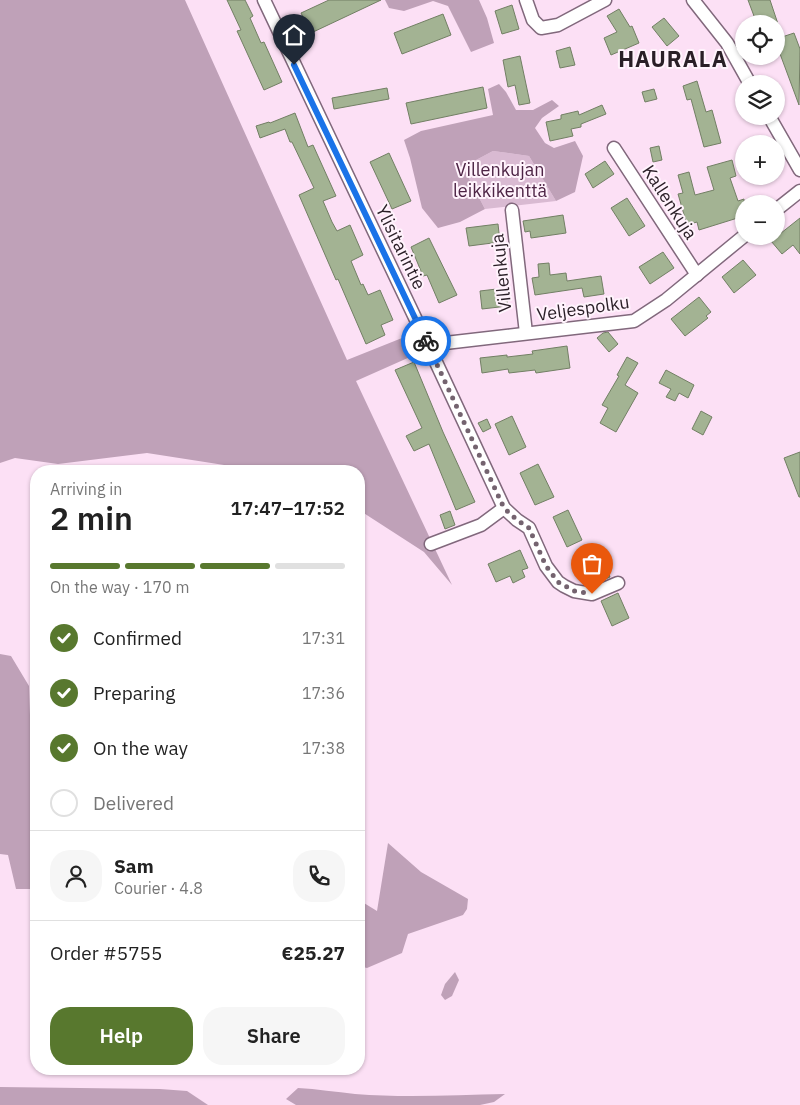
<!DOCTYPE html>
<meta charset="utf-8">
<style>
body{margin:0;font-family:"IBM Plex Sans",sans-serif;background:#f6f6f6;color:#222;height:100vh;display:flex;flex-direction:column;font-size:19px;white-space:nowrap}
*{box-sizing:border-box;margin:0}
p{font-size:16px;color:#767676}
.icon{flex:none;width:28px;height:28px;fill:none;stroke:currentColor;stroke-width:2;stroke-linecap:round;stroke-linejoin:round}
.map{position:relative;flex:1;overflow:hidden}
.side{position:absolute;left:30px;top:465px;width:335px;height:610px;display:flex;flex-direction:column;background:#fff;border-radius:20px;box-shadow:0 1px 4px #0004}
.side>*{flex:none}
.controls{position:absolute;left:735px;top:15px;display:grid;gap:10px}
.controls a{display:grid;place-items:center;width:50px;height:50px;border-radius:50%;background:#fff;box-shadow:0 1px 4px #0004;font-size:25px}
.pin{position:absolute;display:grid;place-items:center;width:42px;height:42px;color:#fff;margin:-51px -21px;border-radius:50% 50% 50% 0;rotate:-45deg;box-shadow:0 0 5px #0007}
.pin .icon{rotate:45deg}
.courier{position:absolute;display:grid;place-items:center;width:50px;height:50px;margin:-25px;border:4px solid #1a73e8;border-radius:50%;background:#fff;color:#222;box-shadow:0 1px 6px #0007}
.summary em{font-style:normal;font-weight:600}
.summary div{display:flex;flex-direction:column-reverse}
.summary{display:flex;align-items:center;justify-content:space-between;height:85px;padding:0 20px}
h1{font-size:32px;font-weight:600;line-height:38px}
.bar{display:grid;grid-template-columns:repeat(4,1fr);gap:8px 5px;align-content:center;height:60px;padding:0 20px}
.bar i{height:6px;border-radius:4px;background:#e0e0e0}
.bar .selected{background:#58782e}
.bar p{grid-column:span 4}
.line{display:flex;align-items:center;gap:12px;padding:0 20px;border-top:1px solid #e0e0e0}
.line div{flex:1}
.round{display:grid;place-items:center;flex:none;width:52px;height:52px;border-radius:20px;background:#f6f6f6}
ol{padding:0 20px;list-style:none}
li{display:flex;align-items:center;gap:15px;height:55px}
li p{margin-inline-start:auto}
li .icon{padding:5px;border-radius:50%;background:#58782e;color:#fff;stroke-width:4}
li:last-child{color:#767676}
li i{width:28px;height:28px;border:2px solid #e0e0e0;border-radius:50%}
.cta{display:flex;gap:10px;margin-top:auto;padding:10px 20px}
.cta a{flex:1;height:58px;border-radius:20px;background:#58782e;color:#fff;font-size:20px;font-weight:600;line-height:58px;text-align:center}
.cta a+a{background:#f6f6f6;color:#222}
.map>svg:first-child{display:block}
.green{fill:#d9bad2}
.forest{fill:#bfa1b8}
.building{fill:#a3b393;stroke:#727f64}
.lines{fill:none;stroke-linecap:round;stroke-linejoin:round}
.minor-casing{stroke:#81687c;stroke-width:15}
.minor{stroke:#fff;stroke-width:12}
.done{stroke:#74636f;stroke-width:5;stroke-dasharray:0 9}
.route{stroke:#1a73e8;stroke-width:6}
.labels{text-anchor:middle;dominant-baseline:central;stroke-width:4;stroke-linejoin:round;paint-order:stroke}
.park-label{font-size:18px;fill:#4d2445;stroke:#fff3fc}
.street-label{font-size:18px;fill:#2a1f27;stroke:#fff3fc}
.district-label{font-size:22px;font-weight:bold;letter-spacing:1px;fill:#2a1f27;stroke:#fff3fc}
</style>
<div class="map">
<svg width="800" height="1105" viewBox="0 0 800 1105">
<rect width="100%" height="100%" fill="#fce0f5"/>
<polygon class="green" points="493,151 529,156 556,201 485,209 463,167"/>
<g class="forest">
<polygon points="0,0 185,0 347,360 412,334 419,353 356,381 452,585 424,552 359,510 359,471 238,471 237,467 147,453 58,464 15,458 0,463"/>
<polygon points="385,0 479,0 487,18 494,43 471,52 448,6 433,1 404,11 389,8"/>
<polygon points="499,84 506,92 516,110 533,110 552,100 559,106 542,118 535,128 545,143 554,148 575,141 583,156 575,192 556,201 529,156 493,151 463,167 485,209 460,222 438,228 422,208 410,158 404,140 421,131 493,115 488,89"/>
<polygon points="0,654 11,656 29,686 30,715 36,718 36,889 16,889 8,855 0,854"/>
<polygon points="388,843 421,872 468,899 467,909 463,915 408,934 402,953 367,968 359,966 359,900 377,911"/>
<polygon points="455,972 459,980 452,996 445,1000 441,995 445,984"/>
<polygon points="0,1087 160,1089 187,1091 208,1105 0,1105"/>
<path d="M298,1088C317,1089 336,1092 355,1094C405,1098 456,1095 505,1094L494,1102L480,1105H296L286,1099Z"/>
</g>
<g class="building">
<polygon points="227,0 245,0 253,16 250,18 261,43 264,42 282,82 264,90 237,31 241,30"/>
<polygon points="329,0 381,0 311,33 301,13"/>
<polygon points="748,0 770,0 778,24 757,24"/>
<polygon points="512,5 519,29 502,34 495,11"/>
<polygon points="619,9 630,27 632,26 639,43 611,55 604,38 617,32 607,16"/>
<polygon points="443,14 451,35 402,54 394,33"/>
<polygon points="664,18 679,36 667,46 652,27"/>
<polygon points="794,33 800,49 799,105 776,43 776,39"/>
<polygon points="570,47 575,65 560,68 556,51"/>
<polygon points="520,56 530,103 519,105 515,85 508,87 503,60"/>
<polygon points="697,81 706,112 712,110 721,143 704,147 691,99 687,100 683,86"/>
<polygon points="483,87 487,108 411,124 406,103"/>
<polygon points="387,88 389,99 334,109 332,98"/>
<polygon points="654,89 657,99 645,102 642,92"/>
<polygon points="602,105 606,114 581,124 581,127 571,129 573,136 550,141 546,122 561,119 561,115 578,111 579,115"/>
<polygon points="295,113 308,147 313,145 336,196 323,201 332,222 337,231 350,225 363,255 351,261 361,285 363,284 368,295 380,290 393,320 381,325 385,335 366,344 338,279 336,280 299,195 314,188 292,142 290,142 285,129 260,138 256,126 269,122 270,123"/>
<polygon points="659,146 662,160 653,162 650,148"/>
<polygon points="389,153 411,201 392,209 370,162"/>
<polygon points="732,160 736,176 730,178 738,201 744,199 744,216 699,230 697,222 687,225 678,194 683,193 678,175 689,172 695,195 714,190 707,167"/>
<polygon points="605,161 614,174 593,188 585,174"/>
<polygon points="627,198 645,226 629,236 611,208"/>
<polygon points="563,215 566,233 531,238 530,231 525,232 523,221"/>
<polygon points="800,218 800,254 793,245 782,254 771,241"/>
<polygon points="498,224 500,242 469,246 466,228"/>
<polygon points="429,238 457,295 439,303 427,275 423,276 411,247"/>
<polygon points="663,252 674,268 650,284 639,267"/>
<polygon points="743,260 756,275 734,293 722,277"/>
<polygon points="549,263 550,275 566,273 567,281 601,276 604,294 584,297 582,288 535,295 532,278 539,277 538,264"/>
<polygon points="505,288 508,306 482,309 480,291"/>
<polygon points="699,297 711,312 706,316 708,318 685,336 671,319"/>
<polygon points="608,332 618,344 609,352 597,338 603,333"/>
<polygon points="567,346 570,368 536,373 535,370 509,373 508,369 482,373 480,358 507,355 507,357 533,354 532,351"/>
<polygon points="627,357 638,363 625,385 638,393 616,432 600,423 608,408 602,405 619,376 617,375"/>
<polygon points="414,362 443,432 475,502 456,510 429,444 414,451 406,436 422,428 395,370"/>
<polygon points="666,370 694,385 688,398 679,393 675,401 666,397 671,389 659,383"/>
<polygon points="701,411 712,417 703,435 692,429"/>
<polygon points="512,416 526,447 509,455 495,424"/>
<polygon points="487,419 491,428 483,432 478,423"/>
<polygon points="800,452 800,497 799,497 784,458"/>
<polygon points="538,464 554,497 535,505 520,473"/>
<polygon points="568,510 582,540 567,547 553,517"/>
<polygon points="450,511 455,525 445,529 440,515"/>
<polygon points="520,550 528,568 522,570 525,577 513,583 510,576 496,582 488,564"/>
<polygon points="605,565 610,577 592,585 587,573"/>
<polygon points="618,593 629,618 612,626 601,601"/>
</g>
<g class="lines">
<defs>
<g id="minor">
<polyline points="264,0 428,345 504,508 517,520 529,528 546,566 558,582 564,586 574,591 592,594 618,583"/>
<polyline points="526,0 533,20 541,28 558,25 605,0"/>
<polyline points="693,0 727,43 750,84"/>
<polyline points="769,116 800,170"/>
<polyline points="614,148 697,275"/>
<polyline points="512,210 526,333"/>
<polyline points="776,210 800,191"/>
<polyline points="428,345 634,321 666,300 744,236"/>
<polyline points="431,544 481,525 504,508"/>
</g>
</defs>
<use href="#minor" class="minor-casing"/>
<use href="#minor" class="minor"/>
</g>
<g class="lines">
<polyline class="done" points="426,341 504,508 517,520 529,528 546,566 558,582 574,591 592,594"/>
<polyline class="route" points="294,65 426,341"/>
</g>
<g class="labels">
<g class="park-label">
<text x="500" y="169">Villenkujan<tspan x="500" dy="21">leikkikenttä</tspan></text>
</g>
<g class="street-label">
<text transform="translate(670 202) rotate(57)">Kallenkuja</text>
<text transform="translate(401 247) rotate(64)">Ylisitarintie</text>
<text transform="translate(501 273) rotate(-96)">Villenkuja</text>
<text transform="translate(583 308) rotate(-8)">Veljespolku</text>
</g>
<g class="district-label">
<text x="673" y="58">HAURALA</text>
</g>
</g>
</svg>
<div class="controls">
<a><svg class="icon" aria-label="locate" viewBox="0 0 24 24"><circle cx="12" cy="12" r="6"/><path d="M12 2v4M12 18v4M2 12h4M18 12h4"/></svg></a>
<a><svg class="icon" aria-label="layers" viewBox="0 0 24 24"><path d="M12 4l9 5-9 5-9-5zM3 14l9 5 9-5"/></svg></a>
<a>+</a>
<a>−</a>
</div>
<div class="pin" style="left:592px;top:594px;background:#ea580c"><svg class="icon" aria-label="bag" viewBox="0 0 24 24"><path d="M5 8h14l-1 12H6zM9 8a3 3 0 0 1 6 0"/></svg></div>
<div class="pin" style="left:294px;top:65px;background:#1f2937"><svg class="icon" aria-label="home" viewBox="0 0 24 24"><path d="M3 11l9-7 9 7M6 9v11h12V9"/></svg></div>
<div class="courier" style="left:426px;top:341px"><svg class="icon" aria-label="bike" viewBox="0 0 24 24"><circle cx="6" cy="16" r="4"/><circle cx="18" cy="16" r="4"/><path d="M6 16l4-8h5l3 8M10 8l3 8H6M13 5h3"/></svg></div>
<section class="side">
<div class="summary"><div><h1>2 min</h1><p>Arriving in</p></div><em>17:47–17:52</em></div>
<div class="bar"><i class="selected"></i><i class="selected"></i><i class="selected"></i><i></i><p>On the way · 170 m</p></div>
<ol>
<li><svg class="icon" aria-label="check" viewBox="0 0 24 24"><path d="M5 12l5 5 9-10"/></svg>Confirmed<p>17:31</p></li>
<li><svg class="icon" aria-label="check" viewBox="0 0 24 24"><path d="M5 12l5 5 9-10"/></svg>Preparing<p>17:36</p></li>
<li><svg class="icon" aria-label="check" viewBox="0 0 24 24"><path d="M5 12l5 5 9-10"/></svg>On the way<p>17:38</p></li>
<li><i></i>Delivered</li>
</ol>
<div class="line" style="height:90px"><a class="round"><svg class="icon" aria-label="person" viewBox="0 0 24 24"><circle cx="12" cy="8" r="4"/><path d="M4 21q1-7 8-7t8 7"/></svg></a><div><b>Sam</b><p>Courier · 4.8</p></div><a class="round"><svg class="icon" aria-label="phone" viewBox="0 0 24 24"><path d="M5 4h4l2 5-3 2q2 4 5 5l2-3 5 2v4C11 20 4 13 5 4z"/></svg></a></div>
<div class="line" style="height:65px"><div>Order #5755</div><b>€25.27</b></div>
<div class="cta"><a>Help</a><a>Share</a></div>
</section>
</div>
